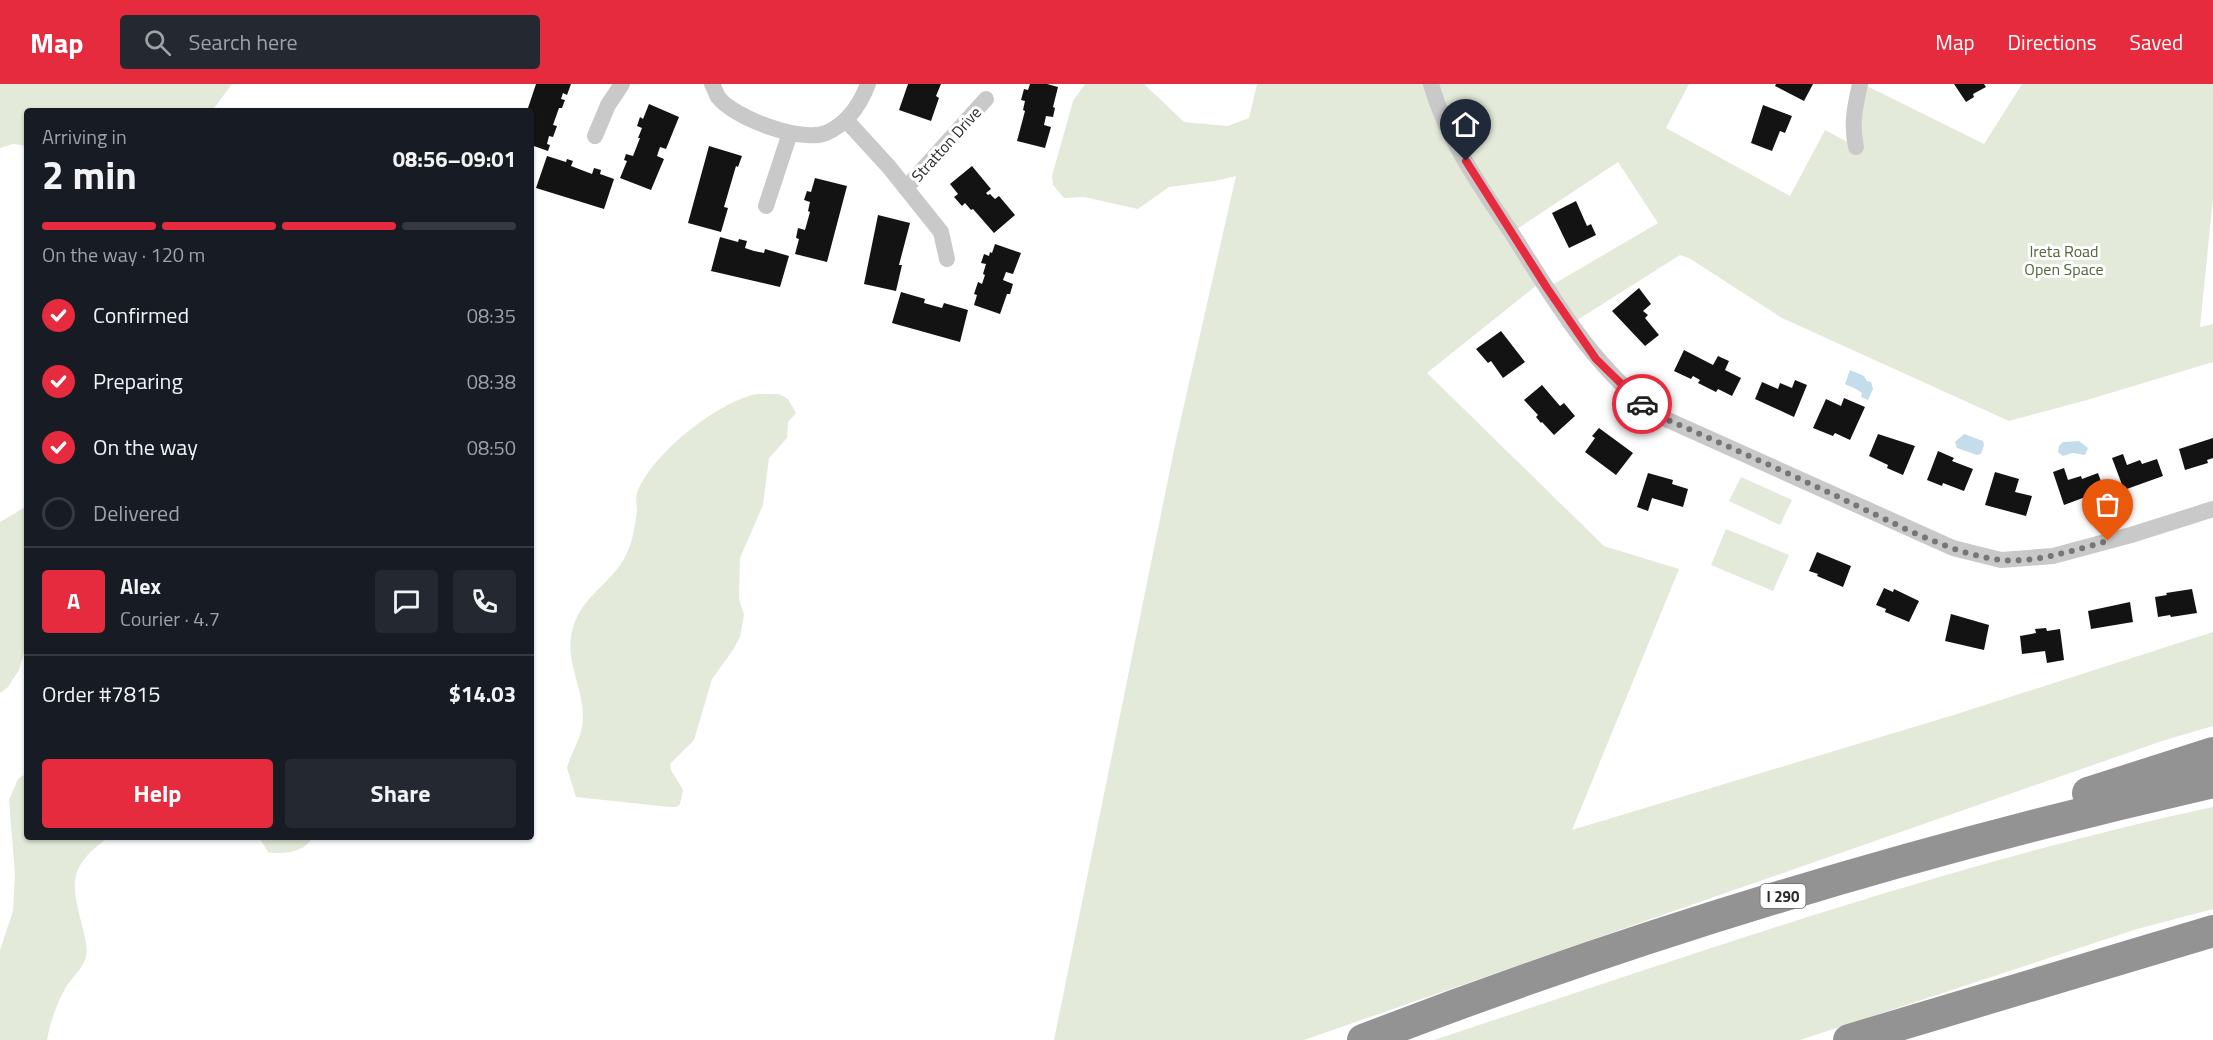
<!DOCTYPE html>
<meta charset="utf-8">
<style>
body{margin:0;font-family:"Titillium Web",sans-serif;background:#242831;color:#f1f3f6;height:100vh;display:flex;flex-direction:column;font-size:22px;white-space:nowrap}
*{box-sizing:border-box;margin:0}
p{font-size:20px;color:#9ea1a6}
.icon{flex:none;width:33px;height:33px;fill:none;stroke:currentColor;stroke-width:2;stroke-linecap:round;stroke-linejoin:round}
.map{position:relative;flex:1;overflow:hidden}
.panel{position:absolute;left:24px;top:24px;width:510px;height:732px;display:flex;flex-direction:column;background:#171b24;border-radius:6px;box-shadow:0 2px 4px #0004}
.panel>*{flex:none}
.pin{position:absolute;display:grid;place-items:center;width:51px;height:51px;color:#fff;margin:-62px -26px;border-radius:50% 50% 50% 0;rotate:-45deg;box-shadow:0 0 6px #0007}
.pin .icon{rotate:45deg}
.courier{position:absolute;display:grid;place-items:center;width:60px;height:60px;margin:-30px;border:4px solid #e62b3f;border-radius:50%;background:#fff;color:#222;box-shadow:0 2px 8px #0007}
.summary em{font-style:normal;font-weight:700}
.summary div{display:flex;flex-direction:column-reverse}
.summary{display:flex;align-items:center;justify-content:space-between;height:102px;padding:0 18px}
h1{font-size:39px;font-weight:700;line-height:45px}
.bar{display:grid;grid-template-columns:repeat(4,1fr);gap:9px 6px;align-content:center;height:72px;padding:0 18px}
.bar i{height:8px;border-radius:4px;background:#363941}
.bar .on{background:#e62b3f}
.bar p{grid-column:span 4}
.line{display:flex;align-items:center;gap:15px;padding:0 18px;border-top:2px solid #363941}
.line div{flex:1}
.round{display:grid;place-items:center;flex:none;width:63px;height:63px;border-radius:6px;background:#242831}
ol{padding:0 18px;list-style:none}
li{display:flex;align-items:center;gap:18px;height:66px}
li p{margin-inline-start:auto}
li .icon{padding:6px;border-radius:50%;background:#e62b3f;color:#fff;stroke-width:4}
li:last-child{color:#9ea1a6}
li i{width:33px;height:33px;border:3px solid #363941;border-radius:50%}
.cta{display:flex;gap:12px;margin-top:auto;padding:12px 18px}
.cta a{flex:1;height:69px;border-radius:6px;background:#e62b3f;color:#fff;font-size:24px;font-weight:700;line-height:69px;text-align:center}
.cta a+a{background:#242831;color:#f1f3f6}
header{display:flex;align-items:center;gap:36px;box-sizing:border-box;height:84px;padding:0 30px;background:#e62b3f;color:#fff}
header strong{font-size:28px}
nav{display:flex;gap:33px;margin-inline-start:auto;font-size:21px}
.search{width:420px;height:54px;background:#242831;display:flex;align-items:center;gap:15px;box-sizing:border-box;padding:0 21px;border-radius:6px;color:#9ea1a6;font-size:22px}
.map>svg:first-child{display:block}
.green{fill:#e3ead9}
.water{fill:#c4ddeb}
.building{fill:#131313}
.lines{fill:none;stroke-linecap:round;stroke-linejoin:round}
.minor{stroke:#c9c9c9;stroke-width:16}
.motorway{stroke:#939393;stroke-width:32}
.done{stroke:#767676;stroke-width:6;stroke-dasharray:0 10.8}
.route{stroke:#e62b3f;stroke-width:8}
.labels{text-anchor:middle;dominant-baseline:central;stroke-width:6;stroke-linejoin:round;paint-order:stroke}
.shield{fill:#fff;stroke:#6b6b6b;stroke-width:1.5}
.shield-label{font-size:15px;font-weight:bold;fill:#2c2c2c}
.street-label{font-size:16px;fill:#2c2c2c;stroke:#fff}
.park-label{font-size:16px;fill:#506739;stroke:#fff}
</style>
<header>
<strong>Map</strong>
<div class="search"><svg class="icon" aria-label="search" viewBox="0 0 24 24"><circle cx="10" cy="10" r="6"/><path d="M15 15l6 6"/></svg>Search here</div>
<nav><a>Map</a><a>Directions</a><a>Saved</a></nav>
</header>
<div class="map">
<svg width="2213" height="956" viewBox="0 0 2213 956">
<rect width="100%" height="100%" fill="#fff"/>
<g class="green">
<polygon points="0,0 232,0 212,27 27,27 27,62 13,60 0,64"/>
<polygon points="1085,0 1144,0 1184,38 1228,42 1249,34 1257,0 1689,0 1666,44 1790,112 1825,46 1855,62 1863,0 1984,60 2022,0 2213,0 2213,114 2200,243 2213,240 2213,278 2087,316 2009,337 1782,234 1689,174 1680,171 1571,240 1547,204 1658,139 1618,78 1511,149 1542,197 1427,289 1604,462 1679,485 1572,746 1957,630 2213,548 2213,642 2162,657 1304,956 1054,956 1175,361 1236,92 1215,97 1169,103 1138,125 1084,113 1064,114 1053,101 1052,92 1073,17"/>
<path d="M779,310L788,315L796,329L788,338L787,354L769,374L763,421L740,474L739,515L744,531L740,553L733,566L712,595L694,656L670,680L671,686L683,706L680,720L677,723H669L576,713L567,684C572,666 583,652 583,633C583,604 567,581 571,552C578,512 610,503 626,471C633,458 635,441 637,427C637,421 635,415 637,409C651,371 713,322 752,311C760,309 770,310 779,310Z"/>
<polygon points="1741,393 1792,416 1780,441 1729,417"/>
<polygon points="27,422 27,559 19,586 8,603 0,609 0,438"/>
<polygon points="1726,445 1789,471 1773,507 1711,481"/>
<path d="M27,689V753H109C67,783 71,799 83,845C85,854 88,864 86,873C82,886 73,892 66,903C57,918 50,939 47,956H0V866L13,827L15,790L9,716L18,695Z"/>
<path d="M2213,723V825L2137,845L1800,956H1434C1691,871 1948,780 2213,723Z"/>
<path d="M259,753H312C307,768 281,771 268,768Z"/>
</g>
<g class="water">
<polygon points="1850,286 1864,292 1867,297 1871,298 1873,305 1868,316 1861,313 1862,309 1856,305 1845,300"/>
<polygon points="1964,350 1983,357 1984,361 1981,370 1977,371 1957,364 1955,358"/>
<polygon points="2079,357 2088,364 2085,371 2073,369 2063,372 2058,368 2059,362 2063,358"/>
</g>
<g class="building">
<polygon points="536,0 571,0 567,11 563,9 561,15 565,16 562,24 559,24 553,41 557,42 553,53 549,52 547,60 550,61 548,67 531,61 531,27 527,27"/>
<polygon points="908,0 941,0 936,12 939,14 931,37 899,26"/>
<polygon points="1030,0 1047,0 1058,3 1053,23 1055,24 1053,33 1046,32 1044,41 1051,43 1045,64 1017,57 1025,27 1023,26 1025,17 1021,16 1024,5 1028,6"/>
<polygon points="1776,0 1813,0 1804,17 1775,2"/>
<polygon points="1954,0 1984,0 1986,3 1973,10 1974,13 1966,18"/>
<polygon points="649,20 679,33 666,65 660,63 657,72 664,75 651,106 620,94 627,77 624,76 626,70 633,72 640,54 638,54 642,44 637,42 640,33 643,35"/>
<polygon points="1763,21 1792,32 1785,49 1780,47 1772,67 1751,59"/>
<polygon points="709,62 742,72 738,83 736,82 724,123 728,124 721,148 688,139"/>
<polygon points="547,72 566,78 567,75 573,77 571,82 592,90 594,84 601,86 600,90 614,95 604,125 536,104"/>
<polygon points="972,82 991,105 986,109 988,111 990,110 995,115 999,112 1015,131 994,149 973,125 971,126 965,119 962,122 954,113 958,110 950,100"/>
<polygon points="815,94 847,102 827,178 795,170 799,155 796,154 798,144 805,146 810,128 808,127 810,118 804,116 807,107 811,108"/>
<polygon points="1576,117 1587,142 1591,140 1596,151 1569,164 1552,129"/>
<polygon points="878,131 910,139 899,181 902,181 896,207 864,200"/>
<polygon points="720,153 738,158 739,155 747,157 745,164 754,167 764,169 765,165 789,172 780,203 711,187"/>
<polygon points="995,160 1021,169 1013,190 1006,188 1003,196 1013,200 1010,210 1007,210 1000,230 974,221 977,211 974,210 978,198 982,200 985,191 983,190 986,180 981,179 984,170 989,172 990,168 992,169"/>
<polygon points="1639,204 1651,220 1643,227 1648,231 1645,234 1659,251 1645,262 1612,227"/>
<polygon points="901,208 925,215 924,219 942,224 944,219 968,226 960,258 892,239"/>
<polygon points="1501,247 1525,278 1503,294 1491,277 1488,279 1476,265"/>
<polygon points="1684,266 1713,281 1718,272 1729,277 1725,286 1741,294 1732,312 1718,305 1716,308 1698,299 1700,296 1693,292 1691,295 1674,287"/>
<polygon points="1795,296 1807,301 1794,333 1755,315 1762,298 1778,305 1780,299 1792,304"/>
<polygon points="1542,301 1560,322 1564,319 1575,332 1554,351 1542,338 1541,339 1536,333 1538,331 1524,316"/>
<polygon points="1844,314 1865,323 1850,356 1835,349 1833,352 1813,344 1826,315 1841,322"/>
<polygon points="1599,344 1633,369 1616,391 1585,368 1595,354 1592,352"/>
<polygon points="1878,350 1915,362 1903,391 1887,384 1888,381 1869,372"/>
<polygon points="2213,354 2213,374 2207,376 2208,379 2185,386 2179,365"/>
<polygon points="1938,367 1954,374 1952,377 1973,385 1964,407 1943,399 1942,402 1927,396"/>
<polygon points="2123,370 2127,381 2140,376 2142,380 2157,375 2163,392 2124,406 2112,374"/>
<polygon points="2064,384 2068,396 2081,392 2082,395 2098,389 2104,406 2064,421 2053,388"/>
<polygon points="1995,388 2019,395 2015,408 2032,412 2026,432 1985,421"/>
<polygon points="1648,389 1673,396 1672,400 1688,405 1683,423 1652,414 1648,427 1637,423"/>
<polygon points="1817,468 1851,482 1843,503 1817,492 1818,490 1809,487"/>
<polygon points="1884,504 1893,508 1894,505 1919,517 1909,538 1885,528 1886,525 1876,521"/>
<polygon points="2192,505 2197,529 2171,533 2170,531 2158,533 2155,513 2167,511 2166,509"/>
<polygon points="2130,518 2133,538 2091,545 2088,527"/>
<polygon points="1951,530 1989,541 1984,566 1945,557"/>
<polygon points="2046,544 2047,547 2060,545 2064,576 2047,579 2045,567 2022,570 2020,552 2036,549 2035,545"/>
</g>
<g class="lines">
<g class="minor">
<path d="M712,0C714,4 716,9 718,13C734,34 801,59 826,49C847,40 860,21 868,0"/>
<path d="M1431,0C1446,54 1480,102 1511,148C1555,217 1592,283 1659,332L1953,464L2001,476L2053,472L2131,451L2213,425"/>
<polyline points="846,36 889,83 941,148 947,175"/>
<polyline points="595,52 608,21 622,0"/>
<path d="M1856,63C1851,40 1855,22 1860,0"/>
<polyline points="906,104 986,15"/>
<polyline points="766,122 790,49"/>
</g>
<g class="motorway">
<polyline points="2088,709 2213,669"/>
<path d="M1363,956C1639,849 1924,764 2213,698"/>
<polyline points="1849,956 2213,847"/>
</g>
</g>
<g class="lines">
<path class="done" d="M1642,320L1659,332C1723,360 1788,389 1851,419C1894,439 1953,471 2001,476C2037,479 2074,466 2108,457"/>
<polyline class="route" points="1466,77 1547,204 1596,275 1642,320"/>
</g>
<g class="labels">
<rect class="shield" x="1760.5" y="800" width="45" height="24" rx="4.5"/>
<g class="shield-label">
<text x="1783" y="812">I 290</text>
</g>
<g class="street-label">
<text transform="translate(946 60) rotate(-48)">Stratton Drive</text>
</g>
<g class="park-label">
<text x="2064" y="167">Ireta Road<tspan x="2064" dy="18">Open Space</tspan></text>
</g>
</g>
</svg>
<div class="pin" style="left:2108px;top:457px;background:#ea580c"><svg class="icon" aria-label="bag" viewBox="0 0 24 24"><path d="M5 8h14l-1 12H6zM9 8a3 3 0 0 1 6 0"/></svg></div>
<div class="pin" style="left:1466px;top:77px;background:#1f2937"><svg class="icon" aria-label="home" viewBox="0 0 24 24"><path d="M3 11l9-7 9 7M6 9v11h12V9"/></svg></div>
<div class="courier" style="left:1642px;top:320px"><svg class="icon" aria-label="car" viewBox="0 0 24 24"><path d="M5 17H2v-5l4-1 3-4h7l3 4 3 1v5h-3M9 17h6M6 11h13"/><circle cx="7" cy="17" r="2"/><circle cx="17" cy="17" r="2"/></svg></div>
<section class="panel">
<div class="summary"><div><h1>2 min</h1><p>Arriving in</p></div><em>08:56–09:01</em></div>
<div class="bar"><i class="on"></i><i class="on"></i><i class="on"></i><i></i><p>On the way · 120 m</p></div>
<ol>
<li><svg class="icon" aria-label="check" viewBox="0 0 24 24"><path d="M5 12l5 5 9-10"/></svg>Confirmed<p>08:35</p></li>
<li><svg class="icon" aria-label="check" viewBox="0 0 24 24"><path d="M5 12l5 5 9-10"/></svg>Preparing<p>08:38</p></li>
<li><svg class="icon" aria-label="check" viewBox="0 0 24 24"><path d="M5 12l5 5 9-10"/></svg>On the way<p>08:50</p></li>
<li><i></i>Delivered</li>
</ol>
<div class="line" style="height:108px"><b class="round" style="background:#e62b3f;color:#fff">A</b><div><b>Alex</b><p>Courier · 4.7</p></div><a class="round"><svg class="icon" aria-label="chat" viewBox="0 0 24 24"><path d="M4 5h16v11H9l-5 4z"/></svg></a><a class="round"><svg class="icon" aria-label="phone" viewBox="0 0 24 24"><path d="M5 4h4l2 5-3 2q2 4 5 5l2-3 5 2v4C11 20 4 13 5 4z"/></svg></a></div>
<div class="line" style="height:78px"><div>Order #7815</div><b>$14.03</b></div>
<div class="cta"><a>Help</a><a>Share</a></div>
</section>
</div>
